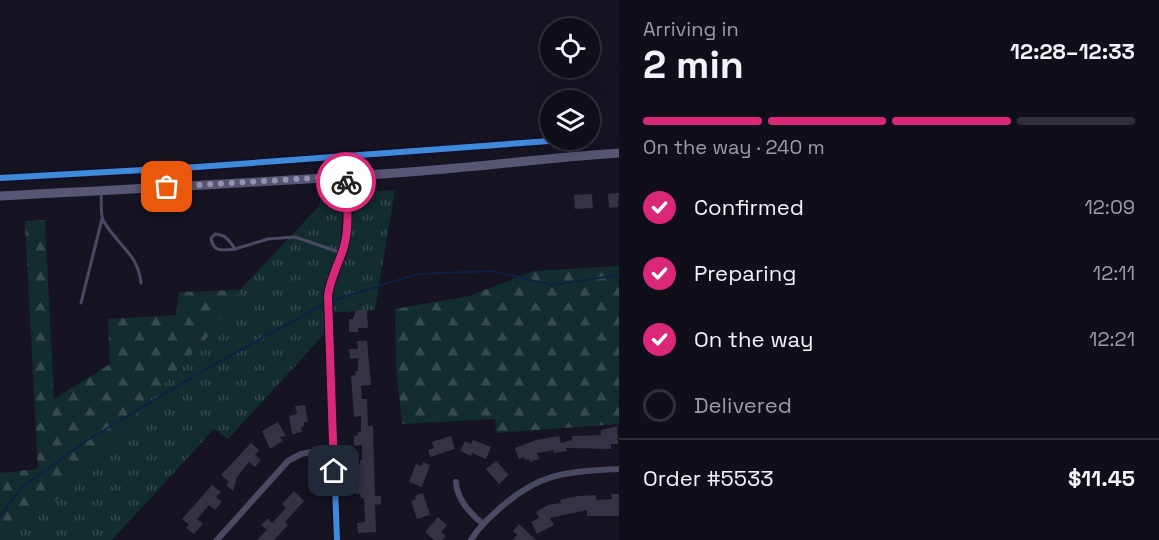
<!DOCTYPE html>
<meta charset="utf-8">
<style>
body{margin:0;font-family:"Space Grotesk",sans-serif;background:#1e1d26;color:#f1f3f6;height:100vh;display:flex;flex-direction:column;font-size:22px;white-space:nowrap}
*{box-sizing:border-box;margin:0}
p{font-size:20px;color:#9c9ca2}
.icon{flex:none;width:33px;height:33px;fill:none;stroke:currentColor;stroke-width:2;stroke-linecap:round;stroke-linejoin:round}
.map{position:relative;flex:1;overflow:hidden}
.drawer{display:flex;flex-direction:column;background:#100f19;width:540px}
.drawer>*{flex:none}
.fabs{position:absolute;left:540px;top:18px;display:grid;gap:12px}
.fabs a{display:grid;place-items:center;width:60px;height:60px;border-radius:50%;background:#100f19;box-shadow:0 6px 24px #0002,0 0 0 2px #302f38;font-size:30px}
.pin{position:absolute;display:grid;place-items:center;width:51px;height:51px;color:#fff;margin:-26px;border-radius:12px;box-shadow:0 3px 9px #0006}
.courier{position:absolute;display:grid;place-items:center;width:60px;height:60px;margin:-30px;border:4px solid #db2777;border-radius:50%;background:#fff;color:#222;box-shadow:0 2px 8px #0007}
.head em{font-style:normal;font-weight:700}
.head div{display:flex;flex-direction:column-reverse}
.head{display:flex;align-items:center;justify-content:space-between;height:102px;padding:0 24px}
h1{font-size:39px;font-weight:700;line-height:45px}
.bar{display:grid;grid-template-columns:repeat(4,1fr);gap:9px 6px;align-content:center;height:72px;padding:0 24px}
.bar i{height:8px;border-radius:4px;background:#302f38}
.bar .current{background:#db2777}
.bar p{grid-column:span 4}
.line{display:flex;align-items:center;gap:15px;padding:0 24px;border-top:2px solid #302f38}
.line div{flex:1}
ol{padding:0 24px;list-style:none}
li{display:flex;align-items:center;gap:18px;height:66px}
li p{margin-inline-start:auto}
li .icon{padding:6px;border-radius:50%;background:#db2777;color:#fff;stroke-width:4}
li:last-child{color:#9c9ca2}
li i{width:33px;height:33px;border:3px solid #302f38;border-radius:50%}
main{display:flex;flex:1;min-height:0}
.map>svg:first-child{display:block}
.grass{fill:url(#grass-tufts)}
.forest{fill:url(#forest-firs)}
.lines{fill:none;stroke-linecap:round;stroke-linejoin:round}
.stream{stroke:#0d2144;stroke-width:2}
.building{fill:#343243}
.lane{stroke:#4a4962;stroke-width:3}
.street{stroke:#4a4962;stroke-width:6}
.secondary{stroke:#575674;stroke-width:9}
.cycleway-casing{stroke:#130f26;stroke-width:10}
.cycleway{stroke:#408adc;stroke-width:6}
.done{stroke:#9591b1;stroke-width:6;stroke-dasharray:0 10.8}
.route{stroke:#db2777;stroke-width:8}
</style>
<main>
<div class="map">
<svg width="619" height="540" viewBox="0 0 619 540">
<defs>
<pattern id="grass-tufts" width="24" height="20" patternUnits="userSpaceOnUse" patternTransform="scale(1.5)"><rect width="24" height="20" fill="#132c2d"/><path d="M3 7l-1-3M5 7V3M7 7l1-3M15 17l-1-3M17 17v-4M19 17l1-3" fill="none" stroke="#354a4c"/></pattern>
<pattern id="forest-firs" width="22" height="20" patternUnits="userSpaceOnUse" patternTransform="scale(1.5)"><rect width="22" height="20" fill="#132c2d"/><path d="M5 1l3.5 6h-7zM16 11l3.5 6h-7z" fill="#354a4c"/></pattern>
</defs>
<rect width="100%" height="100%" fill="#161421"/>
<polygon class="grass" points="395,190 375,310 328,313 328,330 228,439 214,429 112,540 5,540 45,494 46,510 206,339 228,310 240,290 318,207 322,195"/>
<g class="forest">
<polygon points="45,220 54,399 110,364 108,319 176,315 179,292 240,290 228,310 206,339 46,511 44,495 5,540 0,540 0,473 38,469 25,221"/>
<polygon points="619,266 619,424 496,433 495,419 402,424 396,365 395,309 469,296 534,271"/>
</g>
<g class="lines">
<polyline class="stream" points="0,517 22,487 86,441 208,368 328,302 417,274 493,271 551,285 619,275"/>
</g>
<g class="building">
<polygon points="619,193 618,207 609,208 608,194"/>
<polygon points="592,194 593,208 575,209 574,195"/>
<polygon points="356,310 367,310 368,328 358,328 358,332 349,332 349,319 353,319"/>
<polygon points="357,341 367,341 371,385 361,386 362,399 367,399 368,426 373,426 375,496 381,496 381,504 375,505 376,532 358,533 357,523 365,522 364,498 361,498 360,494 356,494 355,485 355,464 360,464 360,460 362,460 362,445 354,446 354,436 358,435 358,432 361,432 361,416 354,417 351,376 356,375 355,371 358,371 358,358 350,359 349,349 358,349"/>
<polygon points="305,405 308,422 304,423 304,426 301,427 302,432 292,434 289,416 297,414 295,406"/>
<polygon points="278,422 286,436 280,437 283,441 270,449 262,431"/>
<polygon points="617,426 618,444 611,444 611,449 566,448 567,451 554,453 554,450 537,453 539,459 530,462 529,459 525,460 524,457 519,459 515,448 536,440 559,436 561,443 572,440 572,436 601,435 601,430"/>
<polygon points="451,436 455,449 430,457 428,450 434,448 432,442"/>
<polygon points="473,440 491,447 486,459 472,453 471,456 460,451 465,441 471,444"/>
<polygon points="251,443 259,450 255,455 261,460 255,467 249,462 237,477 233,491 226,485 229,482 221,475"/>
<polygon points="496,461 509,475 499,484 486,469"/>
<polygon points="423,462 430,465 422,487 409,482 416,464 421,466"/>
<polygon points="212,485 221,492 216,497 222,502 215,510 209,505 197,519 203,524 194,534 186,528 189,524 182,519"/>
<polygon points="294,491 304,501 285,522 288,525 274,540 257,540 267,530 261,525 268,518 272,523 286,508 282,504"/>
<polygon points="423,493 430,515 417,519 411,501 416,499 415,496"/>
<polygon points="611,494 619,494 619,516 587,516 587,510 550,518 554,525 537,534 531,522 539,518 536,512 548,505 561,503 560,500 578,496 596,495 596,500 612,499"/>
<polygon points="438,517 447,525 441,532 446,536 442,540 434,540 425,532"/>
<polygon points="519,524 536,540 513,540 517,535 513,531"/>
</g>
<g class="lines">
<g class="lane">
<path d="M101,192C102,200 100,213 103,220C116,244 138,253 141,283"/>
<path d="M215,234C226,235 229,240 235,249C223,250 213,253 211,238Z"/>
<polyline points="235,249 268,239 295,237 342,253"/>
<polyline points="81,303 102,219"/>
</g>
<g class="street">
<path d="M456,482C457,500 470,513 483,524"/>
<polyline points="217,540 288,461 301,454 333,448"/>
<path d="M337,540L328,295C330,278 340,263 344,247C349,223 347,200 346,176"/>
<path d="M471,540C478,528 488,519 499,509C540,472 566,472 619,469"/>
</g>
<path class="secondary" d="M0,196C144,188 289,182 433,170C495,165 557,157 619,153"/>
<defs>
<g id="cycleway">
<polyline points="0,178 197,167 563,140"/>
<path d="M337,540L328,295C330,278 340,263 344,247C349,223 347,200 346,176"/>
</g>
</defs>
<use href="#cycleway" class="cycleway-casing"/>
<use href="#cycleway" class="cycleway"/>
</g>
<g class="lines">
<polyline class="done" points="167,187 346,176 346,182"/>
<path class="route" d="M334,471L328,296C330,279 338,265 343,250C350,228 347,204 346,182"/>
</g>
</svg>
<div class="fabs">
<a><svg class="icon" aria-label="locate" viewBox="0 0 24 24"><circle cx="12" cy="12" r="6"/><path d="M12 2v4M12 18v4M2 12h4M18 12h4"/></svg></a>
<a><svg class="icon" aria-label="layers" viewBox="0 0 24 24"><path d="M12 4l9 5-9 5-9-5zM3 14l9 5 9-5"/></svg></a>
</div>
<div class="pin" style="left:167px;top:187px;background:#ea580c"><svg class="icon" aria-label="bag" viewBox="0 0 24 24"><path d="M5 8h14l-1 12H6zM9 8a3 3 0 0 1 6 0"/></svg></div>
<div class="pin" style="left:334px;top:471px;background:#1f2937"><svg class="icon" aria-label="home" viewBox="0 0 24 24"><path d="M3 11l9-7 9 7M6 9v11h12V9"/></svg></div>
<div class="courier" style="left:346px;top:182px"><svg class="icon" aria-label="bike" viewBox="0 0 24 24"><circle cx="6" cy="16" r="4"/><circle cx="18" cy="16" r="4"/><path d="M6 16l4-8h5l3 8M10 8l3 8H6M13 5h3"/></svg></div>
</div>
<section class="drawer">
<div class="head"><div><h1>2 min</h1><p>Arriving in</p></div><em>12:28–12:33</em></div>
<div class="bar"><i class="current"></i><i class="current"></i><i class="current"></i><i></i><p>On the way · 240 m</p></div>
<ol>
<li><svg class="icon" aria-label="check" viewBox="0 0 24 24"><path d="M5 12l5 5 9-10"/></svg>Confirmed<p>12:09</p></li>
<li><svg class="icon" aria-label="check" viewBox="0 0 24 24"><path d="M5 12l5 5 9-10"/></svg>Preparing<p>12:11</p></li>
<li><svg class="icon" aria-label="check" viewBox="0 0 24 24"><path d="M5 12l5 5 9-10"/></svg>On the way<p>12:21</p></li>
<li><i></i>Delivered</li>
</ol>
<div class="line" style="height:78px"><div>Order #5533</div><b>$11.45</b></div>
</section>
</main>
